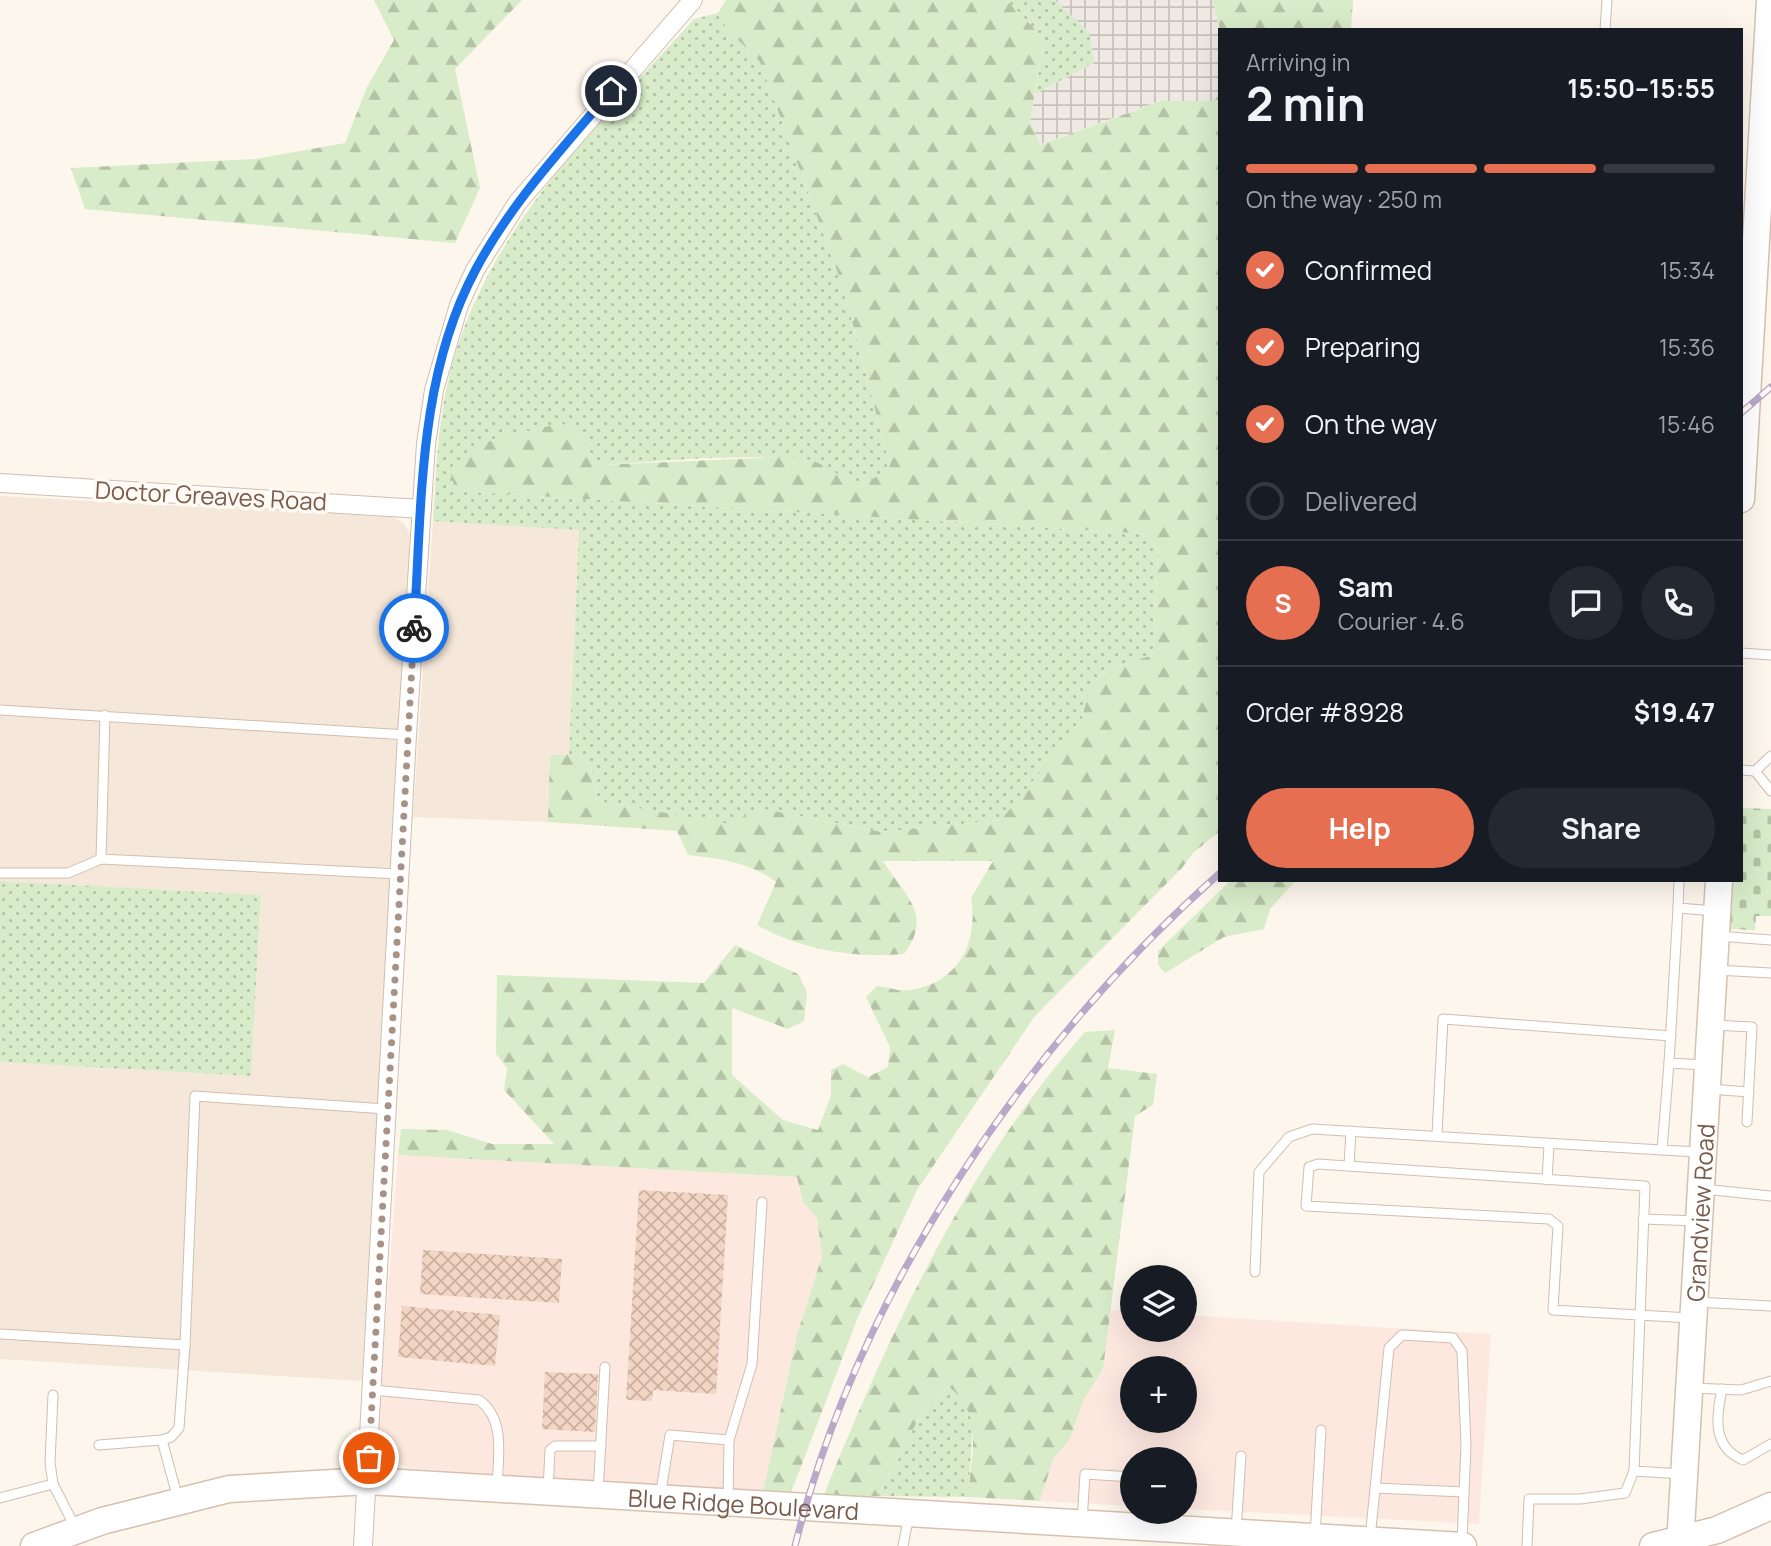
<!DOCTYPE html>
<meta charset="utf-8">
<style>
body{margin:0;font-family:Manrope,sans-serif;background:#242831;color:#f1f3f6;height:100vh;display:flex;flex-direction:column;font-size:26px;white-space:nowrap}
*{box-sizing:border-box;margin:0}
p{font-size:23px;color:#9ea1a6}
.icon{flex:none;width:38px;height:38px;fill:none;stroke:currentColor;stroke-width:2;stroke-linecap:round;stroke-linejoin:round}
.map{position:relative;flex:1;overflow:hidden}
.sheet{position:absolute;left:1218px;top:28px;width:525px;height:854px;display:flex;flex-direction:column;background:#171b24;border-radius:0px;box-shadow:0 7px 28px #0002}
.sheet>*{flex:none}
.controls{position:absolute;left:1120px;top:1265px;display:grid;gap:14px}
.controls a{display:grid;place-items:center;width:77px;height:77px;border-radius:50%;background:#171b24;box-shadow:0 7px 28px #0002;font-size:35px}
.pin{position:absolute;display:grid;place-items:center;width:60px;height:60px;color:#fff;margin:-30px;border:4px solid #fff;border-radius:50%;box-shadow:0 2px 7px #0007}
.courier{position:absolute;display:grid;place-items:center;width:70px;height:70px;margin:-35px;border:5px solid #1a73e8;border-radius:50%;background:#fff;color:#222;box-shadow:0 2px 9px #0007}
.head em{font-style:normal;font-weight:700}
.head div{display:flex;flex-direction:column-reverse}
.head{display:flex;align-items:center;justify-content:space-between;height:119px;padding:0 28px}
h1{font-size:46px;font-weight:700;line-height:52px}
.bar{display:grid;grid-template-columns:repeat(4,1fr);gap:10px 7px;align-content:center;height:84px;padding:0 28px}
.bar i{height:9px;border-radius:5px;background:#363941}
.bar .selected{background:#e76f51}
.bar p{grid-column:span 4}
.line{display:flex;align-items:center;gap:18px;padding:0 28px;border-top:2px solid #363941}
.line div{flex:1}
.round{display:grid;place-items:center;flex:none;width:74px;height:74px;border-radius:37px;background:#242831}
ol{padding:0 28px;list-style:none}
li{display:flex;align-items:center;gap:21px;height:77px}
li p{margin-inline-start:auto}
li .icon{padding:7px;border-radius:50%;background:#e76f51;color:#fff;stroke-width:4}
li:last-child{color:#9ea1a6}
li i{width:38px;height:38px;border:4px solid #363941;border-radius:50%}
.button{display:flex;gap:14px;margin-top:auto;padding:14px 28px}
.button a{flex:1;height:80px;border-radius:42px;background:#e76f51;color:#fff;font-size:28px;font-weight:700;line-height:80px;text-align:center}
.button a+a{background:#242831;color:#f1f3f6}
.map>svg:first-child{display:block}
.residential{fill:#f5e8da}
.commercial{fill:#fde8e0;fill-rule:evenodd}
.industrial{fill:url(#industrial-grid)}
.grass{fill:url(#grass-dots)}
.forest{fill:url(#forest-firs)}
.cemetery{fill:url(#cemetery-stones)}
.building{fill:url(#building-cross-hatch)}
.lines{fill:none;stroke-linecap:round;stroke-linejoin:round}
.lane-casing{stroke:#d1beb0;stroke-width:11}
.street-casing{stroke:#d1beb0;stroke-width:20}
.secondary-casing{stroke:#d6c0b0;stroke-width:29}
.lane{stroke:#fff;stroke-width:9}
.street{stroke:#fff;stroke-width:18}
.secondary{stroke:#fff;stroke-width:26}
.rail-casing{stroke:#b9a8c9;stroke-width:7}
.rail{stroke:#fffaf3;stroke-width:4.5;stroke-dasharray:13;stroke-linecap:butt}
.done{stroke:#a89285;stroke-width:7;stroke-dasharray:0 12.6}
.route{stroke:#1a73e8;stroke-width:9}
.labels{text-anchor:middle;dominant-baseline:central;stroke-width:7;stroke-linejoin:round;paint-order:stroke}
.street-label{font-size:24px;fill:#7a5c4d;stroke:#fffaf3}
</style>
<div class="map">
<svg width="1771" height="1546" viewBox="0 0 1771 1546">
<defs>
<pattern id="industrial-grid" width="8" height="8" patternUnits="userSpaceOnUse" patternTransform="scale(1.75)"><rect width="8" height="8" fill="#efe9e4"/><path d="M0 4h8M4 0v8" fill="none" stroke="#c7c0bb"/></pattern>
<pattern id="grass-dots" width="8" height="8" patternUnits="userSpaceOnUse" patternTransform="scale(1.75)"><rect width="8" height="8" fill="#d8ecc9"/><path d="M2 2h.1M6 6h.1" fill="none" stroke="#b4c2a5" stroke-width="1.8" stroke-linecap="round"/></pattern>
<pattern id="forest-firs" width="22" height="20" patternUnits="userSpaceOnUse" patternTransform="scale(1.75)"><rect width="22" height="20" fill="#d8ecc9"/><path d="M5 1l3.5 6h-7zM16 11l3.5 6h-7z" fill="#b4c2a5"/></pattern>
<pattern id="cemetery-stones" width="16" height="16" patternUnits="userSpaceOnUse" patternTransform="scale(1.75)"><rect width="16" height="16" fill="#d8ecc9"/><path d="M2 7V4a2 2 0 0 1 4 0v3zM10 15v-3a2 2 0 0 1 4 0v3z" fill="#b4c2a5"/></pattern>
<pattern id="building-cross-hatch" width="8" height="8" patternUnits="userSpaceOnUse" patternTransform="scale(1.75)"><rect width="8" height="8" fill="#f3d5c3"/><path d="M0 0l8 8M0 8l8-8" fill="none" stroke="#cab0a1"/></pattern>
</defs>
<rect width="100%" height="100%" fill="#fdf6ec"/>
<g class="residential">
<polygon points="0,496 392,517 404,523 410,535 412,556 362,1381 0,1359 0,1062 251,1076 261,896 0,881"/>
<polygon points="433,521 579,529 569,754 550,755 548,822 413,817"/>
</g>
<g class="commercial">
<polygon points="398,1155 797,1177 803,1202 817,1218 822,1256 797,1335 762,1496 407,1468 384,1455 377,1438"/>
<path d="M1110,1310L1132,1311V1330H1185V1315L1491,1334L1479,1524L1185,1509V1460H1132V1506L1040,1501L1053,1459L1070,1439L1083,1401L1103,1369ZM1132,1368H1185V1421H1132Z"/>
</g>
<polygon class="industrial" points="1055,0 1212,0 1220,30 1220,95 1211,101 1160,101 1039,145 1030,121 1035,94 1094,63 1088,32"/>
<g class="grass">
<polygon points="1007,0 1055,0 1089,32 1094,63 1035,94 1044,39"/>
<path d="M718,13C727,34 745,44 760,62L843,287L890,466C870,485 854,488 829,471C824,467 818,462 811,461C741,452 667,461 597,465L580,435L561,423L485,442L456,491L1147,534L1158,553L1153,655L1116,667L1091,683L1081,722L1002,820L882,832L758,808L731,825L597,801L591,766L574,754H569L579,530L433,521C436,471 438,418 451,369C488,227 599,124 694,19Z"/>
<polygon points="0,881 261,895 251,1076 0,1062"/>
<polygon points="948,1386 964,1398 973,1425 968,1497 878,1496 919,1418"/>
</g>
<g class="forest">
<polygon points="374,0 522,0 455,69 480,188 455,243 85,209 71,168 255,159 345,143 367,87 394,40"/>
<path d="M726,0H1007L1044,39L1030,121L1040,145L1161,101H1211L1220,95V760L1217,773L1220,776V831L1193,853L1182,868L1035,1016L917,1190L858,1317L789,1498L762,1496L797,1335L822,1256L817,1218L803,1202L797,1177L398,1155L401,1129L447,1130L492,1144H554L504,1090L507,1068L496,1054L497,975L704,983L735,945L798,974L807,992L804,1021L788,1029L732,1008V1075L783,1120L818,1130L831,1096V1070L843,1064L868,1077L888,1067L890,1047L866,997L877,986C887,987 900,992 910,990C958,984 979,942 971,898L993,861H883C904,895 934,914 904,954C853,958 802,950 757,925L776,882C749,862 721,859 688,855L677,831L548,822L550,755L574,754L591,766L597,801L730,824L758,808L882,832L1001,820L1081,722L1091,683L1116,667L1153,655L1158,553L1147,534L456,491L449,469L485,442L561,423L580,435L597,465L788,457C796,458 808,458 816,462C848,477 858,496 890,466L843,287L760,62C745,44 727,34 718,13Z"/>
<polygon points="1212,0 1353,0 1351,30 1220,30"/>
<polygon points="1231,880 1296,880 1270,909 1264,929 1224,937 1165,973 1158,965 1158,951"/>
<path d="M1115,1030L1108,1068L1157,1074L1153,1105L1135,1116L1103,1369L1083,1401L1070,1439L1053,1459L1040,1501L968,1497C971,1455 985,1414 948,1386L919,1418L878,1496L823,1497C890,1332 966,1166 1085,1032Z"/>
</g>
<polygon class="cemetery" points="1741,808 1771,809 1771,916 1756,916 1755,930 1729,929 1733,880 1741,880"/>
<g class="building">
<polygon points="639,1190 728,1195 716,1394 653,1390 652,1401 626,1400"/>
<polygon points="423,1250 562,1259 559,1303 420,1294"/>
<polygon points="402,1306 500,1315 495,1366 398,1357"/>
<polygon points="545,1372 598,1374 595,1432 542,1429"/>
</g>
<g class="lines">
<defs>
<g id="lane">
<polyline points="1605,30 1607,0"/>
<polyline points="1741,653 1771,655"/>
<polyline points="0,710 407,735"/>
<polyline points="105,715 101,859 399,874"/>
<polyline points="1741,770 1755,771 1771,756"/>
<polyline points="1755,771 1771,791"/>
<polyline points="0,873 68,873 101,859"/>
<polyline points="1679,880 1678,908 1715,911"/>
<polyline points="1678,908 1669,1063 1704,1065"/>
<polyline points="1717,936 1771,940"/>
<polyline points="1716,970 1771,973"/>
<polyline points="1713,1025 1752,1027 1747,1122"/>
<polyline points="1669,1063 1662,1150 1699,1152"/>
<polyline points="1709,1089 1749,1092"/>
<polyline points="1437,1134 1443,1019 1671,1036"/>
<polyline points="1349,1166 1351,1131"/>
<polyline points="1547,1180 1549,1145"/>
<polyline points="1703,1189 1771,1196"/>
<polyline points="1643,1219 1697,1221"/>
<polyline points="1255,1272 1259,1172 1289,1137 1312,1129 1662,1150"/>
<polyline points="1696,1302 1771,1306"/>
<polyline points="0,1334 185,1345"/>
<polyline points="1691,1388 1741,1390 1771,1381"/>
<path d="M1722,1389C1716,1417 1712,1447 1743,1460L1771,1444"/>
<path d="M373,1390L479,1400C506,1419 498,1458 497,1487"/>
<polyline points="162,1440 178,1499"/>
<polyline points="729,1440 752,1364 762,1202"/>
<polyline points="99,1445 162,1440 171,1437 179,1428 185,1345 195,1096 386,1109"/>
<polyline points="1682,1474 1634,1471 1645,1186 1318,1164 1309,1167 1306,1206 1549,1219 1558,1226 1553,1310 1690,1318"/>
<polyline points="53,1484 76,1529"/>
<polyline points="1375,1488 1464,1492"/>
<polyline points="548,1490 550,1450 555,1446 601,1446"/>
<polyline points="598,1493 605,1367"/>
<polyline points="660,1497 670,1435 729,1440 728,1501"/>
<polyline points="0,1498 53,1484 50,1463 53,1395"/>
<polyline points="1082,1522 1085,1474 1132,1477"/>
<polyline points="1236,1531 1241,1456"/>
<polyline points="1315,1536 1321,1430"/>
<polyline points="1370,1539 1389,1348 1402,1335 1453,1338 1462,1351 1466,1445 1462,1542"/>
<polyline points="903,1546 909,1515"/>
<polyline points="1527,1546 1529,1499 1580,1499 1625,1493 1634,1471"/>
</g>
<g id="street">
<polyline points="0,483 422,509"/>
<polyline points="363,1546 407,735 426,444 434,390 459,305 475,270 518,202 693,0"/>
</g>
<g id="secondary">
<polyline points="1741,499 1770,0"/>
<path id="s1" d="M34,1546L102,1521L229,1489L368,1481L1463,1546"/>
<polyline points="1653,1546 1717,1530 1771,1506"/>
<path id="s2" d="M1680,1546L1719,880"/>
</g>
</defs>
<use href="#lane" class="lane-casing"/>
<use href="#street" class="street-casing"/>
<use href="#secondary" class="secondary-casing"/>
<use href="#lane" class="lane"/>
<use href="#street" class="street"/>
<use href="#secondary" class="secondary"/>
<defs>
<g id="rail">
<polyline points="1741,413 1771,387"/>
<path d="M795,1546C858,1293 1026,1044 1220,873"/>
</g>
</defs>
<use href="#rail" class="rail-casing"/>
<use href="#rail" class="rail"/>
</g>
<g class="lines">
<polyline class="done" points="369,1458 414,628"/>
<path class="route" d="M414,628C422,508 417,378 476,269C511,203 563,148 611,91"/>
</g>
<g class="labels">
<g class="street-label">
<text transform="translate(211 495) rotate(3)">Doctor Greaves Road</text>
<text stroke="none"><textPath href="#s2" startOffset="334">Grandview Road</textPath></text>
<text stroke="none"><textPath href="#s1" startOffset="719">Blue Ridge Boulevard</textPath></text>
</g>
</g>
</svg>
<div class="controls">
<a><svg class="icon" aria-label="layers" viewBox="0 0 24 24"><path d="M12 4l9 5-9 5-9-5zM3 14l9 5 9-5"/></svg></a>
<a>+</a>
<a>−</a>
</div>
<div class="pin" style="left:369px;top:1458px;background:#ea580c"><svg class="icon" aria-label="bag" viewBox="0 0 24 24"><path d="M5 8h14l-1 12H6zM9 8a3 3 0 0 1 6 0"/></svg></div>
<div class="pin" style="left:611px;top:91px;background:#1f2937"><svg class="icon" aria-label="home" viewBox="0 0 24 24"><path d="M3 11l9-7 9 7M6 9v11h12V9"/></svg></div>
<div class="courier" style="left:414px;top:628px"><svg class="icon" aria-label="bike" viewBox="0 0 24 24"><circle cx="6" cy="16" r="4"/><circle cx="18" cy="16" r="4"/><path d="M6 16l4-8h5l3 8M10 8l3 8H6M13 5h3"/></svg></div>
<section class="sheet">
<div class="head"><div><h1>2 min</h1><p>Arriving in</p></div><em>15:50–15:55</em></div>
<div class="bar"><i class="selected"></i><i class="selected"></i><i class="selected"></i><i></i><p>On the way · 250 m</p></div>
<ol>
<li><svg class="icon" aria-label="check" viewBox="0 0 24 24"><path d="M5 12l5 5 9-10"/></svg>Confirmed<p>15:34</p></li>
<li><svg class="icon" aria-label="check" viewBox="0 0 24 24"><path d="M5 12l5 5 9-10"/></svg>Preparing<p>15:36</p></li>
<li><svg class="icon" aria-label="check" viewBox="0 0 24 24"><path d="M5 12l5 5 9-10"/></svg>On the way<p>15:46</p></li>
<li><i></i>Delivered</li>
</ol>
<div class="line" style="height:126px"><b class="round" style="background:#e76f51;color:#fff">S</b><div><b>Sam</b><p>Courier · 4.6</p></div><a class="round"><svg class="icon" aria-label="chat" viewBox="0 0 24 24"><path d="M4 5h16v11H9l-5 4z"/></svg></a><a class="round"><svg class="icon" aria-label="phone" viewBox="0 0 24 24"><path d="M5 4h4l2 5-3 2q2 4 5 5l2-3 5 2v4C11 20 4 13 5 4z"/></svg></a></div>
<div class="line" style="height:91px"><div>Order #8928</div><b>$19.47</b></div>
<div class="button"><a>Help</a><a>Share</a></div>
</section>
</div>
